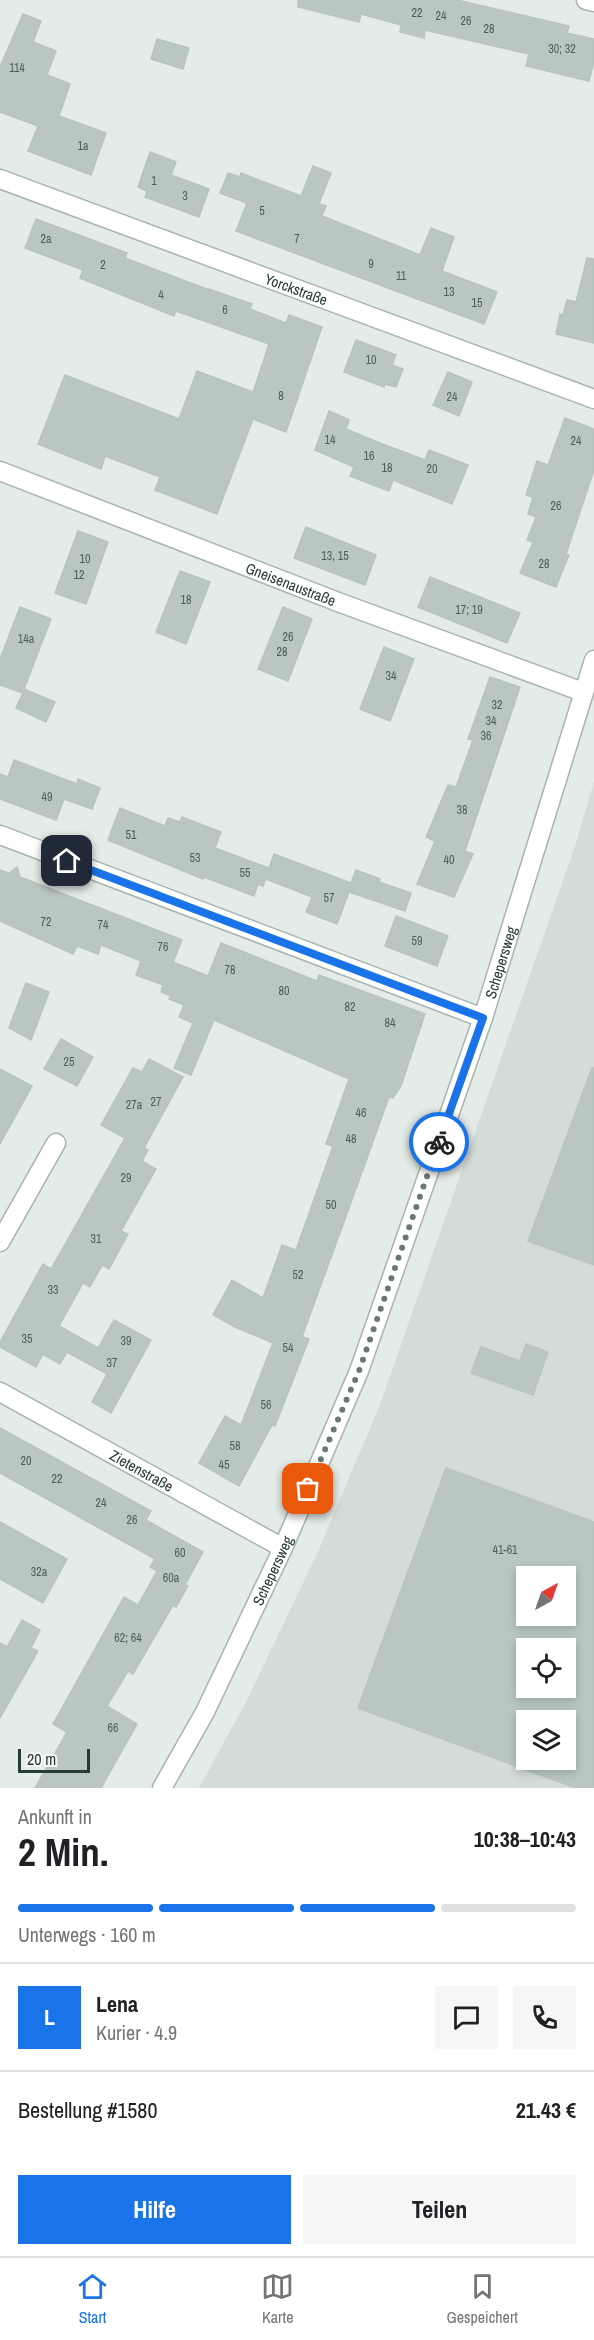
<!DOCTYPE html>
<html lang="de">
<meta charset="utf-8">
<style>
body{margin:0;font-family:"Archivo Narrow",sans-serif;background:#f6f6f6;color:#202124;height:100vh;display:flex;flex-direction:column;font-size:22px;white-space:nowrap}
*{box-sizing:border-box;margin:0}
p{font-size:20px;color:#757577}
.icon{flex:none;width:33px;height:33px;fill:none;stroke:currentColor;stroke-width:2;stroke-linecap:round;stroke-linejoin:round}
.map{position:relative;height:1788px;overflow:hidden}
.details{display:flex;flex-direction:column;background:#fff;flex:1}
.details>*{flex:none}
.needle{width:39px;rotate:40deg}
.controls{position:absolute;left:516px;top:1566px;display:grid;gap:12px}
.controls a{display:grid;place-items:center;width:60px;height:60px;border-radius:0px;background:#fff;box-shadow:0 3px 9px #0003;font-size:30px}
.scale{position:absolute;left:18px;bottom:15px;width:72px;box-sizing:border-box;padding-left:6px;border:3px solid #263c34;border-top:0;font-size:16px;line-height:21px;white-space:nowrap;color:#263c34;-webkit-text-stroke:4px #f5f9f6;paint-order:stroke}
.pin{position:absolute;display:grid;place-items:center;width:51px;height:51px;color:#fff;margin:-26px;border-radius:12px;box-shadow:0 3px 9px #0006}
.courier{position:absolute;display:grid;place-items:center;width:60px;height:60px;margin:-30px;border:4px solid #1a73e8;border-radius:50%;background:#fff;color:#222;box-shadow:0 2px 8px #0007}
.head em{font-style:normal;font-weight:700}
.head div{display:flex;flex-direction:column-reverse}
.head{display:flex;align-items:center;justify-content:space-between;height:102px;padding:0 18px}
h1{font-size:39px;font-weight:700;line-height:45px}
.bar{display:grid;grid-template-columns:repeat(4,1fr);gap:9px 6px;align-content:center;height:72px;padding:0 18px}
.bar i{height:8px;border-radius:4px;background:#e0e0e0}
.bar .selected{background:#1a73e8}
.bar p{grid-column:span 4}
.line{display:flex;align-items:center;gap:15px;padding:0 18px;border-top:2px solid #e0e0e0}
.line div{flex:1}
.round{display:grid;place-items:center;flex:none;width:63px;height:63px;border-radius:0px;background:#f6f6f6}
.primary-button{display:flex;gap:12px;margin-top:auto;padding:12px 18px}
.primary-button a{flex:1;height:69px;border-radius:0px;background:#1a73e8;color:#fff;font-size:24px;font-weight:700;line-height:69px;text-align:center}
.primary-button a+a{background:#f6f6f6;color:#202124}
.tabs{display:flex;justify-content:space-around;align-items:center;height:84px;border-top:2px solid #e0e0e0;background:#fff;font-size:16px;color:#757577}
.tabs a{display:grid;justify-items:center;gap:3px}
.tabs .selected{color:#1a73e8}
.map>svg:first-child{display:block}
.built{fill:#d3dcd7;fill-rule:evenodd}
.building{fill:#bac7c1;stroke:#b7c5be;stroke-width:1.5;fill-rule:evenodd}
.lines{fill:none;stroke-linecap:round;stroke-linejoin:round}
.minor-casing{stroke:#a7b4ae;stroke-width:21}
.minor{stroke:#fff;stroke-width:18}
.done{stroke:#687a73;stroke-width:6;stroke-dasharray:0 10.8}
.route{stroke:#1a73e8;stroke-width:8}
.labels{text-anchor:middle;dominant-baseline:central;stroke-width:4.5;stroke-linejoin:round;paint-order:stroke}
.number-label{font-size:12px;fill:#4b5f57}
.street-label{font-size:15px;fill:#263c34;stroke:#f5f9f6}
</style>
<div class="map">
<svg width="594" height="1788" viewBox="0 0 594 1788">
<rect width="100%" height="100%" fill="#e4ece8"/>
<path class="built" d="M594,782V1788H199L246,1702L317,1554L381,1402L575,846ZM526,1576H566V1616H526ZM526,1648H566V1688H526ZM526,1720H566V1760H526Z"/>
<g class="building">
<polygon points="298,0 457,0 569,26 567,33 594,39 594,61 589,81 526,66 529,54 425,30 424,38 400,32 401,25 361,14 359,22 298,7"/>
<polygon points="23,14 41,21 33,42 56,51 47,75 70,84 59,116 106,133 91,175 28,151 38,126 0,112 0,67"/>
<polygon points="157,39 189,48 183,69 151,59"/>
<polygon points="150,152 176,162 171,175 209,189 199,217 145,197 147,191 138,187"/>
<polygon points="313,166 331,173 319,204 326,206 322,216 420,255 431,228 454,237 442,271 497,292 484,324 236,231 247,203 220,193 228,173 240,177 241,173 301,196"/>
<polygon points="36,219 127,253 125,258 209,290 209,289 252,304 250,309 286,323 289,315 322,327 286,432 253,419 217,514 155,490 160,477 105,456 101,469 38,444 65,375 179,419 197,371 253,392 269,344 176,311 174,316 80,278 83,270 25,248"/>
<polygon points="587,258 594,259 594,343 556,334 560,314 563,315 567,300 576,302"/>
<polygon points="356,340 396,355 392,365 403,369 396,387 385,384 384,387 344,372"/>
<polygon points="448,372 472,382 459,416 433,405"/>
<polygon points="329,411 349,420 346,429 385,445 425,460 429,450 468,465 452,504 393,480 389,491 350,476 354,467 315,450"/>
<polygon points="565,418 594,429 594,470 566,554 569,555 556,587 520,573 533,542 527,540 536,517 528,514 533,497 526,495 537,461 548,465"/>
<polygon points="306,527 376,555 365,585 294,558"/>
<polygon points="78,531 108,542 86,604 55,593"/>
<polygon points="180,571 210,582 186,644 156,632"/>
<polygon points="430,577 520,613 507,643 418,607"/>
<polygon points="20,607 51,619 24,689 55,702 46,722 16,708 23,693 0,685 0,659"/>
<polygon points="283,607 312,619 288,681 258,669"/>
<polygon points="384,647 414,659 390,721 360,709"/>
<polygon points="490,677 520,687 465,851 473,854 454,897 417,884 435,841 426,837 448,785 456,787 473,740 468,739"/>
<polygon points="14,760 77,784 78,779 100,788 92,809 64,799 56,820 0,799 0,774 8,777"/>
<polygon points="120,808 165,826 168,818 180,822 182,817 221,832 215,848 269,868 274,854 351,883 356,870 380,879 379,882 411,893 405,911 349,892 337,924 306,912 312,897 266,879 263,886 258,884 254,896 204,877 203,879 108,840"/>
<polygon points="17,867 20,877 182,940 173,962 208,976 221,943 317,981 319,975 425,1014 401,1086 393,1098 389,1097 361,1175 302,1337 309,1339 275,1426 272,1425 239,1486 199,1463 225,1416 241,1425 273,1343 235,1327 213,1315 232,1280 263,1298 282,1245 296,1250 333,1146 326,1144 349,1079 214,1020 191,1075 174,1068 193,1023 179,1017 184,1005 169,999 171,996 161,992 163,985 136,975 141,961 101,945 98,954 77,946 73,954 0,921 0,870 9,873"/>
<polygon points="396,916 448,936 437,966 385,946"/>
<polygon points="26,983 49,992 31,1040 9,1028"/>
<polygon points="61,1039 93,1057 77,1086 44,1069"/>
<polygon points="149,1059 183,1077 144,1148 148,1150 142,1161 156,1169 121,1231 128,1234 109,1269 102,1265 90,1287 83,1283 59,1326 98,1348 114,1320 151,1340 111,1413 92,1402 107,1374 67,1352 60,1364 43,1354 36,1367 0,1347 0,1342 43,1264 51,1269 125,1138 101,1125 133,1068 142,1072"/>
<polygon points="592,1068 594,1068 594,1265 528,1241"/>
<polygon points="0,1069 32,1086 0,1144"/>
<polygon points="526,1344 548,1352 533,1395 471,1373 481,1347 520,1361"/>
<polygon points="0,1428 151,1511 146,1520 203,1552 185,1585 188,1586 176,1607 173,1605 133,1674 128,1671 107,1706 137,1724 101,1788 35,1788 67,1732 53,1724 124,1597 138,1605 157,1571 150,1567 155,1559 0,1473"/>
<path d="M446,1468L594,1522V1788H576L358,1708ZM526,1576H566V1616H526ZM526,1648H566V1688H526ZM526,1720H566V1760H526Z"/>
<polygon points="0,1522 67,1559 43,1603 0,1579"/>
<polygon points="22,1620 40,1630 31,1648 38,1651 0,1718 0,1643 7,1647"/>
</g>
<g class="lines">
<defs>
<g id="minor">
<polyline points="586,0 594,2"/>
<path id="s1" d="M0,179L594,399"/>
<path id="s2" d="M0,471L338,602L583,692"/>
<polyline points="0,835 483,1018"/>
<polyline points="0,1242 56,1143"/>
<path id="s3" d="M0,1392L283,1548"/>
<path id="s4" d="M162,1788L205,1712L283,1548L359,1371L483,1018L594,660"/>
</g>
</defs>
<use href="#minor" class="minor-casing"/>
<use href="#minor" class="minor"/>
</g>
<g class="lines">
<polyline class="done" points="308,1489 359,1371 439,1142"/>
<polyline class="route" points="67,861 483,1018 439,1142"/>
</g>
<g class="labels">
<g class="number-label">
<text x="417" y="13">22</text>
<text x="441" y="16">24</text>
<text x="466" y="21">26</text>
<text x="489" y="29">28</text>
<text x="562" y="49">30; 32</text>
<text x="17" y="68">114</text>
<text x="83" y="146">1a</text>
<text x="154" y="181">1</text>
<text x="185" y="196">3</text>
<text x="262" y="211">5</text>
<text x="46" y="239">2a</text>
<text x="297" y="239">7</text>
<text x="371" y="264">9</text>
<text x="103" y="265">2</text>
<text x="401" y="276">11</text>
<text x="449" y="292">13</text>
<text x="161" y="295">4</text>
<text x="477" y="303">15</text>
<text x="225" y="310">6</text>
<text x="371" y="360">10</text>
<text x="281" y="396">8</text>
<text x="452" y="397">24</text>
<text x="330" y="440">14</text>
<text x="576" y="441">24</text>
<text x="369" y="456">16</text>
<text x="387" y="468">18</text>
<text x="432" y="469">20</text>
<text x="556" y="506">26</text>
<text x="335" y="556">13, 15</text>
<text x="85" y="559">10</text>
<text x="544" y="564">28</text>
<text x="79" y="575">12</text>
<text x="186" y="600">18</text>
<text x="469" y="610">17; 19</text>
<text x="288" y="637">26</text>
<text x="26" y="639">14a</text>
<text x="282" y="652">28</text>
<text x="391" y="676">34</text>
<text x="497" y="705">32</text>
<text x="491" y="721">34</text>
<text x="486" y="736">36</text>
<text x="47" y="797">49</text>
<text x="462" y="810">38</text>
<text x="131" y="835">51</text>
<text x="195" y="858">53</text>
<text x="449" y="860">40</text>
<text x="245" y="873">55</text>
<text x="329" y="898">57</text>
<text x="46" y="922">72</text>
<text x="103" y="925">74</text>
<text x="417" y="941">59</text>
<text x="163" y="947">76</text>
<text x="230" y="970">78</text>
<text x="284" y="991">80</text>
<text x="350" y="1007">82</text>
<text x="390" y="1023">84</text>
<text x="69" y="1062">25</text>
<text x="156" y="1102">27</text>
<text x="134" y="1105">27a</text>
<text x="361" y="1113">46</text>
<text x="351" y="1139">48</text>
<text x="126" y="1178">29</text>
<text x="331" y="1205">50</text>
<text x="96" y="1239">31</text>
<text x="298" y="1275">52</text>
<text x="53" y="1290">33</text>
<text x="27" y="1339">35</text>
<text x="126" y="1341">39</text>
<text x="288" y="1348">54</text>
<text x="112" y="1363">37</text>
<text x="266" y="1405">56</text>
<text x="235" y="1446">58</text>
<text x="26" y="1461">20</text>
<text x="224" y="1465">45</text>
<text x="57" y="1479">22</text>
<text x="101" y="1503">24</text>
<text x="132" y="1520">26</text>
<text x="505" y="1550">41-61</text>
<text x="180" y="1553">60</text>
<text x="39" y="1572">32a</text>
<text x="171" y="1578">60a</text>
<text x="128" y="1638">62; 64</text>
<text x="113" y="1728">66</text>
</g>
<g class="street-label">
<text stroke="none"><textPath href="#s1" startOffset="316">Yorckstraße</textPath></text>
<text stroke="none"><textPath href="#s2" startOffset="312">Gneisenaustraße</textPath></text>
<text stroke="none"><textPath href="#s4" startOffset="894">Schepersweg</textPath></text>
<text stroke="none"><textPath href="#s3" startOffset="162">Zietenstraße</textPath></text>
<text stroke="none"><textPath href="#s4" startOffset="244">Schepersweg</textPath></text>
</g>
</g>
</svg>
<div class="controls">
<a><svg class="needle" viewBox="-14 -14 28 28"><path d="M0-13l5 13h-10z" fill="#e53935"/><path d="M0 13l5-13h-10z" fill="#757577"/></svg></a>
<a><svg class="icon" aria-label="locate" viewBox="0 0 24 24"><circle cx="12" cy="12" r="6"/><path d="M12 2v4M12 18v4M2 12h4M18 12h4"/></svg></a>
<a><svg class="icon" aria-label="layers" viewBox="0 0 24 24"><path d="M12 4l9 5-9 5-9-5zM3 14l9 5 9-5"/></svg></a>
</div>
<div class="scale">20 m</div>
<div class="pin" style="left:308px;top:1489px;background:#ea580c"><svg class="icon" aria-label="bag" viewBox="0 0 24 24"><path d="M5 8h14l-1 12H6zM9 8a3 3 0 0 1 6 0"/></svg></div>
<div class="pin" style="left:67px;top:861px;background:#1f2937"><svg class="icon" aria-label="home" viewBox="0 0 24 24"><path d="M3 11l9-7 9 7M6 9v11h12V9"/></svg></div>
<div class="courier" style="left:439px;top:1142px"><svg class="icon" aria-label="bike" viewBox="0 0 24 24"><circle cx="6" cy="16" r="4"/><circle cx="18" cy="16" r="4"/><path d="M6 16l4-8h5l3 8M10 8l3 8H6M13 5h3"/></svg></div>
</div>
<section class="details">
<div class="head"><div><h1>2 Min.</h1><p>Ankunft in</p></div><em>10:38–10:43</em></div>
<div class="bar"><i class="selected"></i><i class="selected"></i><i class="selected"></i><i></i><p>Unterwegs · 160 m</p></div>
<div class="line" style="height:108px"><b class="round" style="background:#1a73e8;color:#fff">L</b><div><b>Lena</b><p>Kurier · 4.9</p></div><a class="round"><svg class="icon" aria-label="chat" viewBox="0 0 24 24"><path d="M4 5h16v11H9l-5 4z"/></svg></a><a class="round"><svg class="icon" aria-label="phone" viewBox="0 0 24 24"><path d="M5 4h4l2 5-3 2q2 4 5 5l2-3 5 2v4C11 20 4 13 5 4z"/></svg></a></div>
<div class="line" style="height:78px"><div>Bestellung #1580</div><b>21.43 €</b></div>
<div class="primary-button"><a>Hilfe</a><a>Teilen</a></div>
</section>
<nav class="tabs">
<a class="selected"><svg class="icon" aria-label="home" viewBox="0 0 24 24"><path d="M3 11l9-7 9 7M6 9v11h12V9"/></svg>Start</a>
<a><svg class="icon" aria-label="map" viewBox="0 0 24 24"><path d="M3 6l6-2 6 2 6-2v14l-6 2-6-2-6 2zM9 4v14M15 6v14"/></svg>Karte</a>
<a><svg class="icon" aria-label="saved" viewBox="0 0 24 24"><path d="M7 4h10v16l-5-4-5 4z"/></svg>Gespeichert</a>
</nav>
